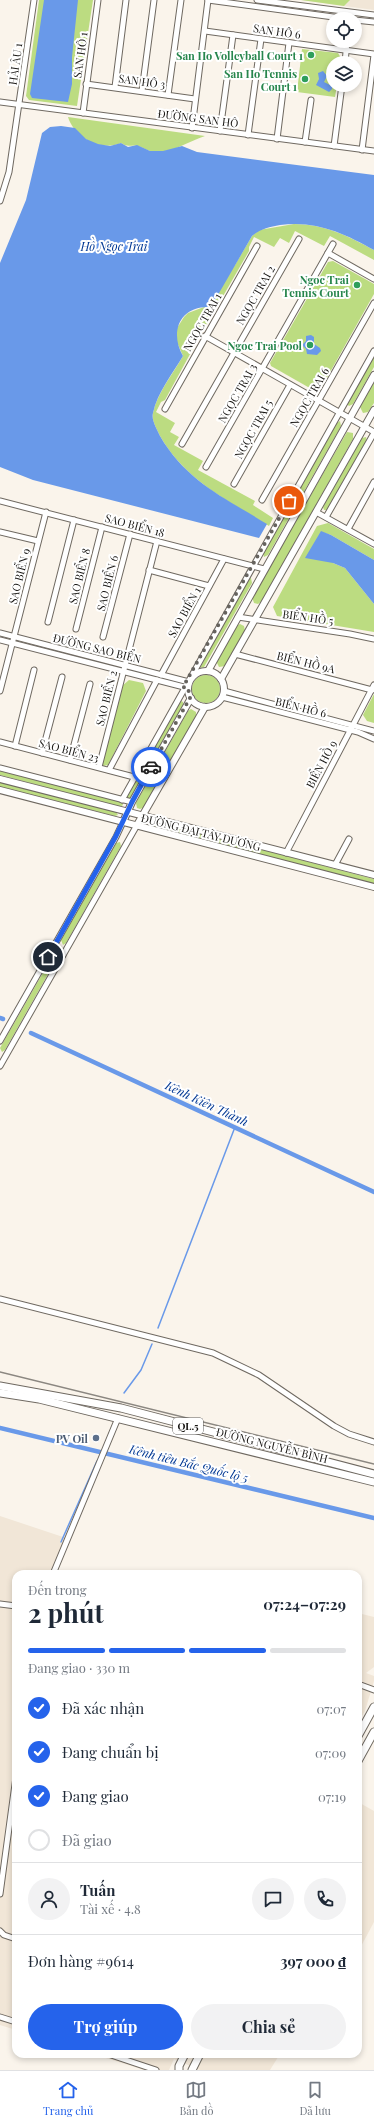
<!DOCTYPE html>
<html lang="vi">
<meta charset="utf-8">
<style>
body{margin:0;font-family:"Playfair Display",serif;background:#f2f2f3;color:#1f2937;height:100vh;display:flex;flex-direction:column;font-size:15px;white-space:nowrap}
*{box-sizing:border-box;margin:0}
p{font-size:13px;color:#747a83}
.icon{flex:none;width:22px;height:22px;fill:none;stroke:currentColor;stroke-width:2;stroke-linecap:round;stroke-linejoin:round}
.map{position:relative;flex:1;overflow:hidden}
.side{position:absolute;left:12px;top:1570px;width:350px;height:488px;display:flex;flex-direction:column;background:#fff;border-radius:12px;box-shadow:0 2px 6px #0003}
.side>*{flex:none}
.tools{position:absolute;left:326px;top:12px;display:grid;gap:8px}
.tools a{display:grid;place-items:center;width:36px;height:36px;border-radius:50%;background:#fff;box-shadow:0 2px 6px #0003;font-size:20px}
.pin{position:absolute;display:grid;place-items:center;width:34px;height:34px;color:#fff;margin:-17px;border:2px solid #fff;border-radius:50%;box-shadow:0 1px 4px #0007}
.courier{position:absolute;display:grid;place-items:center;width:40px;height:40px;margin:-20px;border:3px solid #2563eb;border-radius:50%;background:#fff;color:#222;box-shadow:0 1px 5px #0007}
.overview em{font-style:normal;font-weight:700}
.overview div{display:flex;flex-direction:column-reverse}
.overview{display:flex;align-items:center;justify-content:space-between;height:68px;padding:0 16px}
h1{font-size:26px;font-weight:700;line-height:30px}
.bar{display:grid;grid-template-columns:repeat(4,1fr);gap:6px 4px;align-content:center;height:48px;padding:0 16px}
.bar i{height:5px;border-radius:3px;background:#e0e1e3}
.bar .current{background:#2563eb}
.bar p{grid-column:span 4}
.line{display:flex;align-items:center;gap:10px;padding:0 16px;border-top:1px solid #e0e1e3}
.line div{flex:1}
.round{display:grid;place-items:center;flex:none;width:42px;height:42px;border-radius:21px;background:#f2f2f3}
ol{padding:0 16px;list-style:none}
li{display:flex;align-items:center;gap:12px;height:44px}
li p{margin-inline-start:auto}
li .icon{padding:4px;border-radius:50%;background:#2563eb;color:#fff;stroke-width:4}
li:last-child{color:#747a83}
li i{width:22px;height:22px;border:2px solid #e0e1e3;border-radius:50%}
.primary-button{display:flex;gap:8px;margin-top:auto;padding:8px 16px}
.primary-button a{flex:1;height:46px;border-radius:24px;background:#2563eb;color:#fff;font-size:16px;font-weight:700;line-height:46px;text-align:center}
.primary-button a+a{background:#f2f2f3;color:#1f2937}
.dock{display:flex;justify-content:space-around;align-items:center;height:56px;border-top:1px solid #e0e1e3;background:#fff;font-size:11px;color:#747a83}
.dock a{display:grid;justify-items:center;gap:2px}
.dock .current{color:#2563eb}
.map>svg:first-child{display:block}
.built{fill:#f1e6d7}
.green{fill:#bcdc81}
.water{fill:#6999e9}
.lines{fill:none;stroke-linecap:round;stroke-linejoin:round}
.stream{stroke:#6999e9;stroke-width:1.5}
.canal{stroke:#6999e9;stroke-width:4.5}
.minor-casing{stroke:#6f6961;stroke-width:7}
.major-casing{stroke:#6f6961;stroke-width:8}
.highway-casing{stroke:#6f6961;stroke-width:9}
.minor{stroke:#fff;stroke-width:5}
.major{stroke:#fff;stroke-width:6}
.highway{stroke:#fff;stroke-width:7}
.rail{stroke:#8b8781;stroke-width:1.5}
.done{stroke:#66635e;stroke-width:4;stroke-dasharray:0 7.2}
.route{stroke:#2563eb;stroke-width:5}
.leisure-dot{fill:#2e9e5b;stroke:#fff;stroke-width:1.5}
.service-dot{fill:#5c6f8a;stroke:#fff;stroke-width:1.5}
.labels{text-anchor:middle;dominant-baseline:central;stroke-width:4;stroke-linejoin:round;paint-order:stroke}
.shield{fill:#fff;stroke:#5d5b59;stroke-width:1}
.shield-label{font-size:10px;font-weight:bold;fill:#171512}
.street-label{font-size:11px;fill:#171512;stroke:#fff}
.leisure-label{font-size:11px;font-weight:bold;fill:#27864d;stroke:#fff;text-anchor:end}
.service-label{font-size:11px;font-weight:bold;fill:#4e5e75;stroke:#fff;text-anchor:end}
.water-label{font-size:12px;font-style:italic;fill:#003793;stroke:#fff}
</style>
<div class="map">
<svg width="374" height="2070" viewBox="0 0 374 2070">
<rect width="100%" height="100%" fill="#faf4eb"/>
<g class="built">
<polygon points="301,0 374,0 374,10 344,6"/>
<polygon points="0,1516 69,1539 56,1574 16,1574 16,2030 0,2025"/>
<polygon points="358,1613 374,1617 374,1667 366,1673 374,1676 374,1681 365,1711 358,1723"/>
<polygon points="358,1802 374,1811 374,1922 358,1952"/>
<polygon points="93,2054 280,2054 270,2070 200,2070 174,2059 169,2070 144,2070"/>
</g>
<g class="green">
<polygon points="39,0 93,0 77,106 29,100 26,96"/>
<polygon points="301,0 350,0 344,6"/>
<polygon points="302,49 338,53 341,58 340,63 333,63 333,85 337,85 335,97 297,92"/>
<path d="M68,117L205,136C186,142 171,155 150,151C146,150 142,147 138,146C132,144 128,148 121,143C100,152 74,137 68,117Z"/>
<path d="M294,224C324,224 348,236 374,250V260L330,236L324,246L295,231L289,243L280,238L274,247L254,237L249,247V251L207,324C200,326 196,328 193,335L195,345L165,400L161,402L156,412L175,423L170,432L179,437L174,445L203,461L198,470L255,501L253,505L273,518L269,526C227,500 185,480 160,436C157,429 151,420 153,413C157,393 173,374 183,356L176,340L177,328L184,317L188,313L204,307L235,265L252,236L259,230Z"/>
<polygon points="333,261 374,284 374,294 320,390 315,391 271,366 270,363 328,262"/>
<polygon points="374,356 374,367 353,404 349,406 347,404"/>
<polygon points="374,382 374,403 368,412 363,413 360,407"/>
<polygon points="340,421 341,426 268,555 264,557 263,553 337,423"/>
<polygon points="347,432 353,433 353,439 262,601 258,604 254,603 252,597"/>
<polygon points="366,437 367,441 327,510 324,510 323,507 362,438"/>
<polygon points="328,523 374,549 374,560 331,535 321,532 333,563 345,568 374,604 374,632 277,616 273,607 317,526"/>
<polygon points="251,578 252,583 204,667 200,668 248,579"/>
<polygon points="240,624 244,626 245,631 225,666 219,667 216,661 236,626"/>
<circle cx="206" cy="689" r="14"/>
<polygon points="129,680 143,683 146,691 108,765 103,766 102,764 122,686"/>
<polygon points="374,694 374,723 367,721 363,715"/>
<polygon points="181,701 183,702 183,705 131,797 128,799 126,797"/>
<polygon points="191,709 196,712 196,716 145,807 140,809 137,808 136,803 188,711"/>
<polygon points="0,771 122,802 123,805 120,807 0,775"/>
<polygon points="0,782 116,812 118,815 115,816 0,787"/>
<polygon points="153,821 374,879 374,884 152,826 150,823"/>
<polygon points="120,842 121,846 66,943 63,945 61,940 116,843"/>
<polygon points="51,963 52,967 5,1050 2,1052 0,1048 48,964"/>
</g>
<g class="water">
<polygon points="44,0 78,0 72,57 72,84 68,102 32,98 30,94"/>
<polygon points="323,71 327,76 324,82 332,86 332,89 329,92 316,85 319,79 318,73"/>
<path d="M61,126L75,128L86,139L98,144L110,146L121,143L128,147L137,145L150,151H163L182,146L197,152L374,175V250C344,233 315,220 280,225C269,227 260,229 252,236L211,307C180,305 169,332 183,356C173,373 157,393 153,413C151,420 157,429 160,436C186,481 225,498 267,524L259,538L33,480L0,467V263L26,200L42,133L50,127Z"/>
<polygon points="311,335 314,337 314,344 320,348 321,351 317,355 307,354 306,349 302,345 306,341 306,336"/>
<polygon points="321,531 331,535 374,560 374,604 345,568 333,563 305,558"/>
</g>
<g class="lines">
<g class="stream">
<polyline points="158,1328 235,1127"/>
<polyline points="124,1393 141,1370 152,1344"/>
<polyline points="61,1542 97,1461"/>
</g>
<g class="canal">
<polyline points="0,1018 3,1019"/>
<polyline points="31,1033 374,1192"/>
<polyline points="0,1428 374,1518"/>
</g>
<defs>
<g id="minor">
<polyline points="208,0 348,19"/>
<polyline points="257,0 374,15"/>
<polyline points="355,20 374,22"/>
<polyline points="205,31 374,54"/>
<polyline points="345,63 347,41"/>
<polyline points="86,84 195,99"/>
<polyline points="115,87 126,0"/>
<polyline points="142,91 154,0"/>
<polyline points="168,95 181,0"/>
<polyline points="0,102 374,151"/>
<polyline points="83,113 98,0"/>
<polyline points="192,128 208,0"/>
<polyline points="220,131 233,35"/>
<polyline points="248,135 261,39"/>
<polyline points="277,139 289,43"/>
<polyline points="305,142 311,100"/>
<polyline points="334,146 342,85"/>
<polyline points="362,150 374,55"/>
<polyline points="0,201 9,172 34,0"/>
<polyline points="328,253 374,279"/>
<polyline points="205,336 374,432"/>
<polyline points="165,409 257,246"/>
<polyline points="182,444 299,239"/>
<polyline points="206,467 333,244"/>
<polyline points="234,484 290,385"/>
<polyline points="262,500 374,303"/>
<polyline points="0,501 264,569"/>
<polyline points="316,512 374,544"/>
<polyline points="326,517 374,433"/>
<polyline points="348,529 374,482"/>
<polyline points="0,532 38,541"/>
<polyline points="149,570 209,586"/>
<polyline points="238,617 350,634 374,639"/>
<polyline points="48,622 74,520"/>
<polyline points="76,629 102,527"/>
<polyline points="0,633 189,682"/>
<polyline points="103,637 130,534"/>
<polyline points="0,640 188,688"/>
<polyline points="235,654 372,690"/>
<polyline points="161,675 224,559"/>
<polyline points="0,691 46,512"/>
<polyline points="224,691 374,731"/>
<polyline points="222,697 358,732 374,739"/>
<polyline points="0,742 134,777"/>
<polyline points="15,746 34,670"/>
<polyline points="42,753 62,677"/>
<polyline points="70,760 90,684"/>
<polyline points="99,767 157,541"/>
<polyline points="0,768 132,802"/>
<polyline points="109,770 157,680"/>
<polyline points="122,800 374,351"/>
<polyline points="286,853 374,685"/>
<polyline points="335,865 349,839"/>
<polyline points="52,949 63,955"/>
<polyline points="0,1041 116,837 123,822"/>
<polyline points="0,1066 137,825"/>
<polyline points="0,1299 213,1353 259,1375 334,1426 349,1434 374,1442"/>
<polyline points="53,1574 118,1418"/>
<polyline points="0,1604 16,1606"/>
<polyline points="358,1684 374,1690"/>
<polyline points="0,1894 16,1777"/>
<polyline points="0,1931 4,1935 16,1939"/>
<polyline points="0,2017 16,2022"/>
<polyline points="108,2054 156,2070"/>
</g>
<g id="major">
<polyline points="208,671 374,375"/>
<circle cx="206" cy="689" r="18"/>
<polyline points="221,679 374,410"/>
<polyline points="0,779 374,875"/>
<polyline points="0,790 374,887"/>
<polyline points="123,822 132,802 191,698"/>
<polyline points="137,825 205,707"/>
</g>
<g id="highway">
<polyline points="0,1386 121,1408 374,1474"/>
<polyline points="0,1393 39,1399 374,1482"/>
<polyline points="358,1736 374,1707"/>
<polyline points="358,1761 374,1732"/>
<polyline points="179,2070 179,2066 185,2054"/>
<polyline points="192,2070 200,2054"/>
</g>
</defs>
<use href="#minor" class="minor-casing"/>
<use href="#major" class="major-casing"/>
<use href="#highway" class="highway-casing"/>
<use href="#minor" class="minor"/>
<use href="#major" class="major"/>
<use href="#highway" class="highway"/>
<polyline class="rail" points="0,1372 374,1464"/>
</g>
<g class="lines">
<polyline class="done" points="151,767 190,698 188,688 183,687 289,501"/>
<polyline class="route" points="48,957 116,836 132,802 151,767"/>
</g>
<g class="leisure-dot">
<circle cx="311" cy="55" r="4"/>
<circle cx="305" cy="79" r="4"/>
<circle cx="357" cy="285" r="4"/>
<circle cx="310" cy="345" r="4"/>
</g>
<circle class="service-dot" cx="96" cy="1438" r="4"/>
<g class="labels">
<rect class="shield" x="173" y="1418" width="30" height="16" rx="3"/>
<g class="shield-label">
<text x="188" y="1426">QL.5</text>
</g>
<g class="street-label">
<text transform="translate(277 31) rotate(8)">SAN HÔ 6</text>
<text transform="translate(80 55) rotate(-82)">SAN HÔ 1</text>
<text transform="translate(15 64) rotate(-82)">HẢI ÂU 1</text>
<text transform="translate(142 81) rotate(8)">SAN HÔ 3</text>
<text transform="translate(198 118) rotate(7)">ĐƯỜNG SAN HÔ</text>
<text transform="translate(255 295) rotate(-60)">NGỌC TRAI 2</text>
<text transform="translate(202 322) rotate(-60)">NGỌC TRAI 1</text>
<text transform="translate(237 393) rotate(-60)">NGỌC TRAI 3</text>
<text transform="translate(309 397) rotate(-60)">NGỌC TRAI 6</text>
<text transform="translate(253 429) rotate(-61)">NGỌC TRAI 5</text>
<text transform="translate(135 525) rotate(15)">SAO BIỂN 18</text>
<text transform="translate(19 576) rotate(-76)">SAO BIỂN 9</text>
<text transform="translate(79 576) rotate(-76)">SAO BIỂN 8</text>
<text transform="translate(107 583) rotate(-76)">SAO BIỂN 6</text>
<text transform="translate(184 612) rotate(-61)">SAO BIỂN 1</text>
<text transform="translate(308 617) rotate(8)">BIỂN HỒ 5</text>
<text transform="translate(97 648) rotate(14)">ĐƯỜNG SAO BIỂN</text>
<text transform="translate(306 662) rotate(14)">BIỂN HỒ 9A</text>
<text transform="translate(106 698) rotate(-76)">SAO BIỂN 2</text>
<text transform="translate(301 707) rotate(14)">BIỂN HỒ 6</text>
<text transform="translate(69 750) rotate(15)">SAO BIỂN 23</text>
<text transform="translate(321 764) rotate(-62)">BIỂN HỒ 9</text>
<text transform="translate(201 832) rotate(14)">ĐƯỜNG ĐẠI TÂY DƯƠNG</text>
<text transform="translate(272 1445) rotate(14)">ĐƯỜNG NGUYỄN BÌNH</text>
</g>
<g class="leisure-label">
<text x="303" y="55">San Ho Volleyball Court 1</text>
<text x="297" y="73">San Ho Tennis<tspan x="297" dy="13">Court 1</tspan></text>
<text x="349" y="279">Ngoc Trai<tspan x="349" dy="13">Tennis Court</tspan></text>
<text x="302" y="345">Ngoc Trai Pool</text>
</g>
<g class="service-label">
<text x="88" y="1438">PV Oil</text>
</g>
<g class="water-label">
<text x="114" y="246">Hồ Ngọc Trai</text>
<text transform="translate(207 1103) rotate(25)">Kênh Kiên Thành</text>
<text transform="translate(189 1463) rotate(14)">Kênh tiêu Bắc Quốc lộ 5</text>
</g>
</g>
</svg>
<div class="tools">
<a><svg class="icon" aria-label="locate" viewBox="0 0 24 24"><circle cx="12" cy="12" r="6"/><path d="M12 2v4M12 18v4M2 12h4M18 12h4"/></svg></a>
<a><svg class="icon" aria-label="layers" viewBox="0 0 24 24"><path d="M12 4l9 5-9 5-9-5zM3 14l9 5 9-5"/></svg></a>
</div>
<div class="pin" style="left:289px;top:501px;background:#ea580c"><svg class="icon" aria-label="bag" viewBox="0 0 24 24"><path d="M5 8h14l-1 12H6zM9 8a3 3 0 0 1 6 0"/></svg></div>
<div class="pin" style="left:48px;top:957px;background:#1f2937"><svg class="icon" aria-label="home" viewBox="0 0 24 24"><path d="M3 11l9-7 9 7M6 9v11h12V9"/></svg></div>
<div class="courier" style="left:151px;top:767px"><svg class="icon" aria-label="car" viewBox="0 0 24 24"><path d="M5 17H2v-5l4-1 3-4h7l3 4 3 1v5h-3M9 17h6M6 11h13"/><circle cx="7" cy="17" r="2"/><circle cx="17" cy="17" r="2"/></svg></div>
<section class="side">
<div class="overview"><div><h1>2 phút</h1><p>Đến trong</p></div><em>07:24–07:29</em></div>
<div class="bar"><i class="current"></i><i class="current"></i><i class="current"></i><i></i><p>Đang giao · 330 m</p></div>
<ol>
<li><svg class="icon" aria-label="check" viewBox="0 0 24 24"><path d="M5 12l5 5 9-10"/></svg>Đã xác nhận<p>07:07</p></li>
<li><svg class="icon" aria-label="check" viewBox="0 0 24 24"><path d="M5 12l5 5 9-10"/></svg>Đang chuẩn bị<p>07:09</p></li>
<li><svg class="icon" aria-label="check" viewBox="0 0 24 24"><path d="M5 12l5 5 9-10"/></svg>Đang giao<p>07:19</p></li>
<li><i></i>Đã giao</li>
</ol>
<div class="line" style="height:72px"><a class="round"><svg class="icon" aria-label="person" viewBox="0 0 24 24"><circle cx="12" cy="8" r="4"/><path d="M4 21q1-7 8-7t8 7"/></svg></a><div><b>Tuấn</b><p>Tài xế · 4.8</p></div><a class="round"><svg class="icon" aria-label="chat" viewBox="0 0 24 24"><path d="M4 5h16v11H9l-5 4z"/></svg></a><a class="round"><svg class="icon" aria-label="phone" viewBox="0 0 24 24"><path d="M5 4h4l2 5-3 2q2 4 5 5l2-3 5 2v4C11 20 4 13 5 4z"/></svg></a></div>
<div class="line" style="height:52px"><div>Đơn hàng #9614</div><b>397 000 ₫</b></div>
<div class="primary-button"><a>Trợ giúp</a><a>Chia sẻ</a></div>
</section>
</div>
<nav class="dock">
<a class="current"><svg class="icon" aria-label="home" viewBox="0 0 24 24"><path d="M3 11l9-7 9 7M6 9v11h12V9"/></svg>Trang chủ</a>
<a><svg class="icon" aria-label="map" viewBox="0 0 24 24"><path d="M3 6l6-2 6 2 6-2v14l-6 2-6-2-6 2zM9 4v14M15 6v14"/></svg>Bản đồ</a>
<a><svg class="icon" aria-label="saved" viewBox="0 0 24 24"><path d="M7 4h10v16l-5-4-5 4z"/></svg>Đã lưu</a>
</nav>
